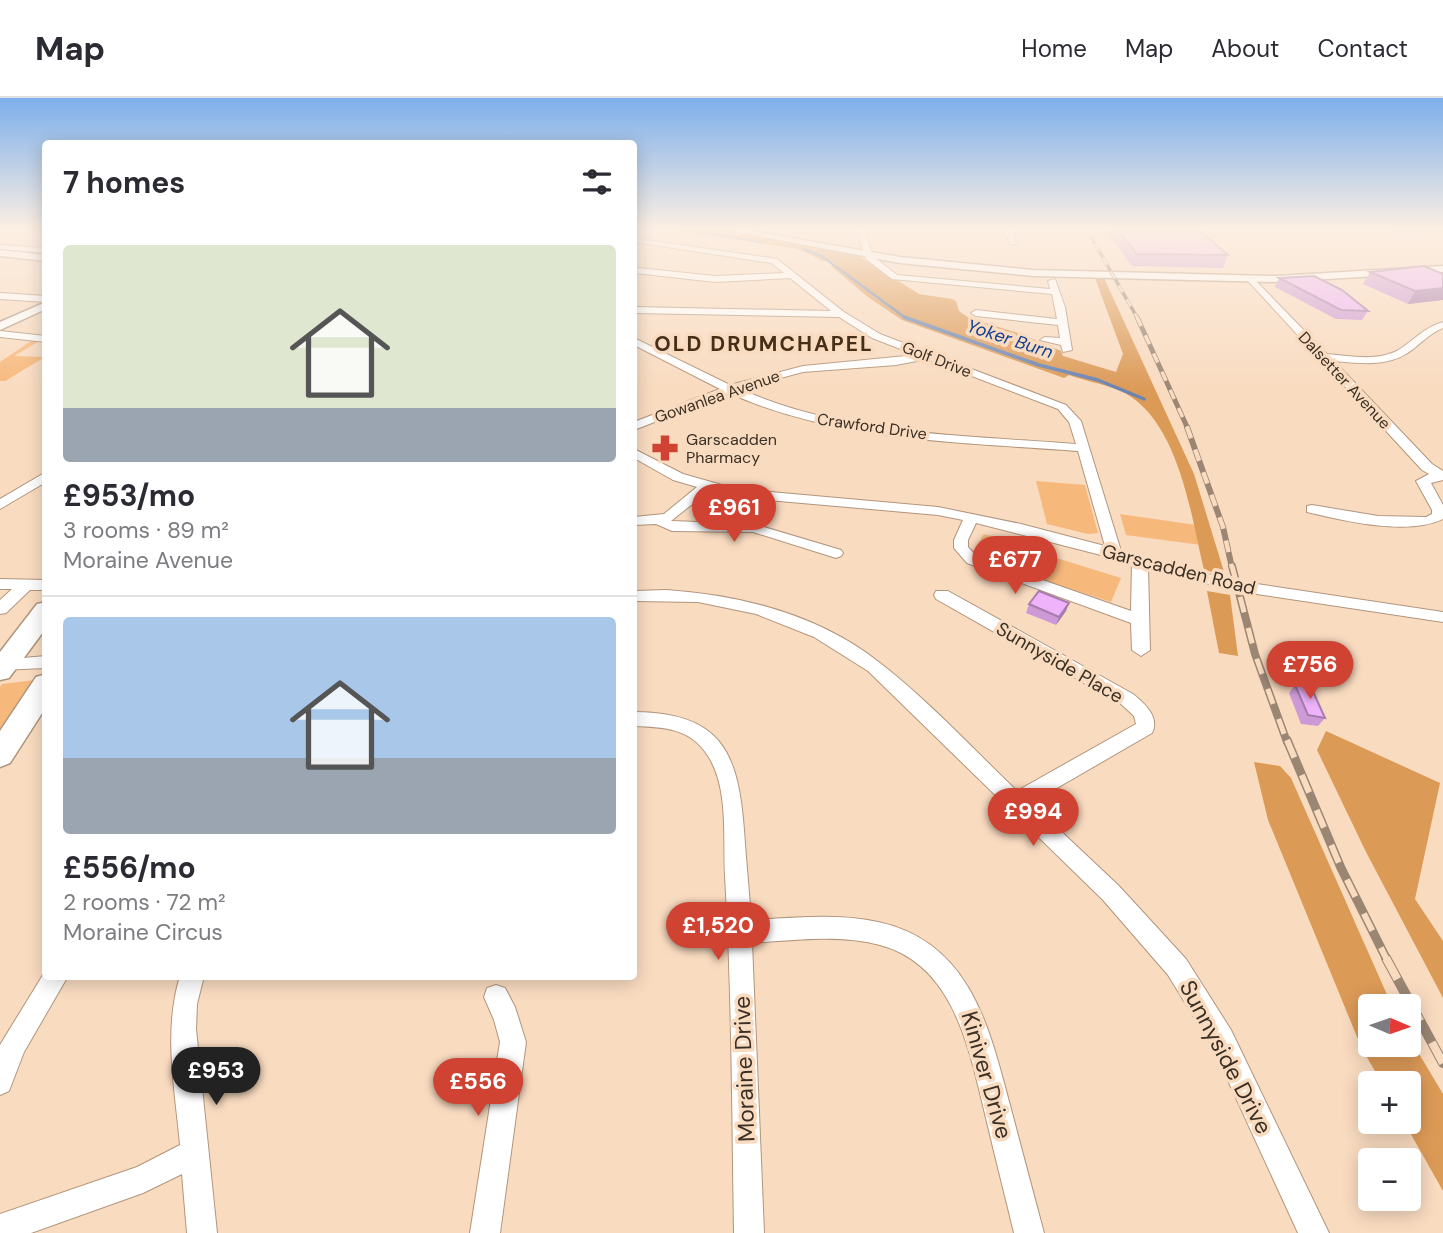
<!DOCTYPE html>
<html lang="en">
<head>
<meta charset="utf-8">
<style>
  body { margin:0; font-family:"DM Sans",sans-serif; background:#f2f2f3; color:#2b2b33; height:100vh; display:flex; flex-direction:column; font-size:26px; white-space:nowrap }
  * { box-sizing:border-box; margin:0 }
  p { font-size:23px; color:#7c7c81 }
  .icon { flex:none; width:38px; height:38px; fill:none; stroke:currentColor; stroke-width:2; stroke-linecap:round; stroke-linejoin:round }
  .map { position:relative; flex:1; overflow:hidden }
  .panel { position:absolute; left:42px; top:42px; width:595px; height:840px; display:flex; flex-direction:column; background:#fff; border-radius:7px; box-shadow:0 4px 18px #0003 }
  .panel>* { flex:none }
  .needle { width:46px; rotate:92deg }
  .buttons { position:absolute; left:1358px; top:896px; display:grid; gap:14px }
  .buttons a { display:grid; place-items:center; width:63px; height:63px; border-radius:7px; background:#fff; box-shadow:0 4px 18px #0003; font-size:35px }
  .price { position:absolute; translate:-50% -60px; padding:0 16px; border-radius:24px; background:#d04332; color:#fff; font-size:23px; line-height:46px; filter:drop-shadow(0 2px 4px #0008) }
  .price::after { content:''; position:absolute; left:50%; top:42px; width:21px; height:16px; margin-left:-10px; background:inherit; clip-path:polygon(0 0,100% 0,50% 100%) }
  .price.on { background:#222; color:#fff }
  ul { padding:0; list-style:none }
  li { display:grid; align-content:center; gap:14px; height:371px; padding:0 21px }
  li+li { border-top:2px solid #e1e1e2 }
  li span { display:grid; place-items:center; height:217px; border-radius:7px; color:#555 }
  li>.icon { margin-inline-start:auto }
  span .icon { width:126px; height:126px; fill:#fffc; stroke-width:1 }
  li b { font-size:30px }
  h2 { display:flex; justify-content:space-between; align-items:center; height:84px; padding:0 21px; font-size:30px }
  header { display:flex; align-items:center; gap:42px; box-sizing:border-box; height:98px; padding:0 35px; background:#fff; border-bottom:2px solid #e1e1e2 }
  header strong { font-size:33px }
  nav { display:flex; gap:38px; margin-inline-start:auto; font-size:24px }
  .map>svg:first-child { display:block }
  .green { fill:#f7b87b }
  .forest { fill:#dc9a57 }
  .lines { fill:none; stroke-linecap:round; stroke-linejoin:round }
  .stream-far1 { stroke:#6a84b3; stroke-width:2.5 }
  .stream { stroke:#6a84b3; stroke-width:3.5 }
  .minor-casing { stroke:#b1957c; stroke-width:2 }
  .tertiary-casing { stroke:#b1957c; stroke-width:3 }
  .primary-casing { stroke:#b1957c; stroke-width:3 }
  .minor { fill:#fff; fill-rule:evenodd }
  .tertiary { fill:#fff; fill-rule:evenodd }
  .primary { fill:#fff; fill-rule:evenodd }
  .rail-far5-casing { stroke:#9a8673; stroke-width:3.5 }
  .rail-far4-casing { stroke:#9a8673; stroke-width:5 }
  .rail-far3-casing { stroke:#9a8673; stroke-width:6 }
  .rail-far2-casing { stroke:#9a8673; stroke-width:8 }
  .rail-far1-casing { stroke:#9a8673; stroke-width:9 }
  .rail-casing { stroke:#9a8673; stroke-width:10 }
  .rail-far5 { stroke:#f9dbc0; stroke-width:2.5; stroke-dasharray:8; stroke-linecap:butt }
  .rail-far4 { stroke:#f9dbc0; stroke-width:3.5; stroke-dasharray:10; stroke-linecap:butt }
  .rail-far3 { stroke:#f9dbc0; stroke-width:4.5; stroke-dasharray:12; stroke-linecap:butt }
  .rail-far2 { stroke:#f9dbc0; stroke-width:5; stroke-dasharray:16; stroke-linecap:butt }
  .rail-far1 { stroke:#f9dbc0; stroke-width:6; stroke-dasharray:19; stroke-linecap:butt }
  .rail { stroke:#f9dbc0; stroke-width:8; stroke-dasharray:24; stroke-linecap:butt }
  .wall { fill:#cd9ad7 }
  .shaded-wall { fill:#a77daf }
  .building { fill:#eeb3fa; stroke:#a77daf; stroke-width:2 }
  .labels { text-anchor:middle; stroke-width:7; stroke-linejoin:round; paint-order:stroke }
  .far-street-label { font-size:16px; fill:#3b3025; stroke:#f9dbc0 }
  .far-poi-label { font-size:16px; fill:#3b3025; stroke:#f9dbc0; text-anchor:start }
  .far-water-label { font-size:18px; font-style:italic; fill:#0f3f92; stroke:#f9dbc0 }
  .street-label { font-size:19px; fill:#3b3025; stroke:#f9dbc0 }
  .far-district-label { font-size:21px; font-weight:bold; letter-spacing:2px; fill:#462f18; stroke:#f9dbc0 }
  .near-street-label { font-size:23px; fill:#3b3025; stroke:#f9dbc0 }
</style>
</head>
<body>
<header>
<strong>Map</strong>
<nav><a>Home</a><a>Map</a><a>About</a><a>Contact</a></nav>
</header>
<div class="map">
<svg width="1443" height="1135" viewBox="0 0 1443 1135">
  <rect width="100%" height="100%" fill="#f9dbc0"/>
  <g class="green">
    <polygon points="31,243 38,244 14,258 45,259 5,283 0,283 0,264"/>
    <polygon points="1036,383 1085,387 1098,435 1088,436 1047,426"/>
    <polygon points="1120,416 1196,427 1201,447 1126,437"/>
    <polygon points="984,436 1048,456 1036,478 971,457"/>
    <polygon points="1053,459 1121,480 1111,504 1041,481"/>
    <polygon points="35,582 0,637 0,589 2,586"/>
  </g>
  <g class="forest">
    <path d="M673,132H722L857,157L919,196L952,201L956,203L959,213L969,220L1021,236L1061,253L1063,258L1116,274L1123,256L1095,180H1104L1194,376L1225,477L1204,472C1191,417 1179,325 1125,295C1107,286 1088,284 1069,277L1064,280L902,222L868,199L831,168L837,167L832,163H823L798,151Z"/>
    <polygon points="1207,493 1230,497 1238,558 1219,555"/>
    <polygon points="1326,633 1440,685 1415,801 1443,843 1443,900 1366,754 1317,652"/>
    <polygon points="1254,664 1280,668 1291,680 1392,908 1370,908 1370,947 1409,947 1409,939 1443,996 1443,1093 1404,1024 1409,1024 1409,985 1382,985 1362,951 1268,722"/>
  </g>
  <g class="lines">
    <g class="stream-far1">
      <polyline points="690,132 761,144"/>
      <polyline points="804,151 823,159 907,221"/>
    </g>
    <polyline class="stream" points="904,219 1039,267 1098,282 1144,301"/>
    <g class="minor-casing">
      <g id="minor">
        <polygon points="856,132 864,132 873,158 897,177 1050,191 1048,183 1055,181 1065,209 1072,252 1063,254 1061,247 1040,242 1045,239 1060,240 1058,227 976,218 971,215 976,212 1057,221 1052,196 892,181 866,161"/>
        <polygon points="1004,132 1012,132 1016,146 1010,146"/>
        <path d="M634,140L777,161L844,214L880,236L1066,307L1081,323L1121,453L1230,482L1443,514V524L1230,492L1148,469L1150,552L1141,558L1132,552L1131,525L967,465L954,450V442L963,422L938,417L735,399L710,392L671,423L754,426L841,452L843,455L841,458L836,460L753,434L672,433L656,426L634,427V419L664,416L697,389L673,382L634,360V351L683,376L736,391L938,409L1021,426L1105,448L1078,353C961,344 838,344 729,295L634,332V324L720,291L634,247V240L730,287L803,268L916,257L872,240L839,219L634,215V209L831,213L790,180L715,184L635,175L638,170L715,178L784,175L771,165L634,144ZM927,261L1058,311L1069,324L1076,346C963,337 845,338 740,291L803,274L896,267ZM976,425L1132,465L1131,513L977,459L968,449V442Z"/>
        <polygon points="0,147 46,150 46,155 0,151"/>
        <path d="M1251,178L1327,256C1351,258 1379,264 1400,251C1415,241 1425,229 1443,224V230C1428,236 1419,248 1406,256C1385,269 1357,265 1334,263L1432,366L1443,373V382L1431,385L1443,407V421C1408,438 1344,423 1307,414V408L1312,407L1378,418L1426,419L1432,416V412L1416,383L1429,376L1422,372L1248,183V179Z"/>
        <polygon points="0,195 46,198 46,204 0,201"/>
        <polygon points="0,233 46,238 46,244 0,239"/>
        <polygon points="46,374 46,384 0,411 0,401"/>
        <polygon points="0,481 46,482 46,492 30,492 6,515 0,516 0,502 12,491 0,491"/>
        <path d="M666,492C741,497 820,517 880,565C929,603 972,650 1017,693L1136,626L1134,618L1121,606L936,501L934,497L936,493H948L1133,596C1145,606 1160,619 1152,635L1031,705L1119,788L1186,861L1231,932L1329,1135H1298L1213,950L1168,877L1103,802L868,573L814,539L756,516L698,504L634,503V493Z"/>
        <polygon points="46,558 46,570 0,572 0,562"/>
        <path d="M634,614C720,615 738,652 744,732C746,762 749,792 751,822C793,820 837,815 878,824C972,844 990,933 1011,1011C1022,1053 1033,1094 1044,1135H1014C1005,1097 995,1059 986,1020C970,956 956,867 880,847C840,836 794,842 752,845L764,1135H734C732,1016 732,897 725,778C723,741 729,690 708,658C691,630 663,629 634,628Z"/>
        <polygon points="46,872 46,878 68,878 24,954 9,993 0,997 0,947"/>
        <path d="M180,878H204L197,906L196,931L217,1135H187L182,1076L143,1095L31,1135H0V1116L137,1069L180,1047C175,991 163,933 180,878Z"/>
        <polygon points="496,887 505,890 515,909 526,944 500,1135 470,1135 500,944 494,922 484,899 487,890"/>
      </g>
    </g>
    <g class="tertiary-casing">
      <g id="tertiary">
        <polygon points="727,132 746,132 900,159 1033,172 1277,178 1443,168 1443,174 1277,184 1033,178 900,165"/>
        <polygon points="0,152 46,157 46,163 0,158"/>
        <polygon points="46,204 46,211 0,232 0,224"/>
      </g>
    </g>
    <g class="primary-casing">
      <g id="primary">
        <polygon points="46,504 46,530 9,580 0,582 0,554 37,506"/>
        <polygon points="46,576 46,609 10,665 0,669 0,633 36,579"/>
      </g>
    </g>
    <use href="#minor" class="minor"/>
    <use href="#tertiary" class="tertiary"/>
    <use href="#primary" class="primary"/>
    <g class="rail-far5-casing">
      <polyline id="rail-far5" points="1087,132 1138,221"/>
    </g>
    <g class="rail-far4-casing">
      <polyline id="rail-far4" points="1137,219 1188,331"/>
    </g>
    <g class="rail-far3-casing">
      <polyline id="rail-far3" points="1187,329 1223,429 1232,470"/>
    </g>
    <g class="rail-far2-casing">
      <polyline id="rail-far2" points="1232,468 1255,556 1287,644"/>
    </g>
    <g class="rail-far1-casing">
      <polyline id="rail-far1" points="1287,642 1341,770 1387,862"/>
    </g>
    <g class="rail-casing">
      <polyline id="rail" points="1386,860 1443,965"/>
    </g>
    <use href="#rail-far5" class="rail-far5"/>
    <use href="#rail-far4" class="rail-far4"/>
    <use href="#rail-far3" class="rail-far3"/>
    <use href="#rail-far2" class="rail-far2"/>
    <use href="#rail-far1" class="rail-far1"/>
    <use href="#rail" class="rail"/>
  </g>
  <g class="wall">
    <polygon points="1105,132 1199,132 1228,157 1223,170 1132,168"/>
    <polygon points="1387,132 1443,132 1443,134 1400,137"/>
    <polygon points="1370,174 1443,190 1443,202 1408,206 1363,186"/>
    <polygon points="1279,180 1368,213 1362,222 1336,221 1275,189"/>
    <polygon points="1069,505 1066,513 1056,527 1026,515 1029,506"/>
    <polygon points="1295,587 1325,620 1318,628 1301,626 1289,595"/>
  </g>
  <g class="shaded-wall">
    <polygon points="1443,190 1443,202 1408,206 1415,193"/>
    <polygon points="1069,505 1066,513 1056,527 1059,519"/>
  </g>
  <g class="building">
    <polygon points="1118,132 1199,132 1228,157 1137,156"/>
    <polygon points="1424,168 1443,176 1443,190 1415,193 1370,174"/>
    <polygon points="1314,178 1342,192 1368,213 1341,212 1279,180"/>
    <polygon points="1039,493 1069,505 1059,519 1029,506"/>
    <polygon points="1295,587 1311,589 1325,620 1308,617"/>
  </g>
  <linearGradient id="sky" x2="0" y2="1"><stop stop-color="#7dafeb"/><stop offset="0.45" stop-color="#fcefe3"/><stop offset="1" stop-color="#fcefe3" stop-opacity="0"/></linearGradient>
  <rect width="1443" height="291" fill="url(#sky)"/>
  <defs>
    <g id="pharmacy-bare" transform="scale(2.1)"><path d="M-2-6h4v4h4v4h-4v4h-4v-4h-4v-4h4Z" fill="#d04332" stroke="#f9dbc0" stroke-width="2.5" paint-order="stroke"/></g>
  </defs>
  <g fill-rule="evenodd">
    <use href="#pharmacy-bare" x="665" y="350"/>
  </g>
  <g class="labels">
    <g class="far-street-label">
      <text transform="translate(937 261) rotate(21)" y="6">Golf Drive</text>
      <text transform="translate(1345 282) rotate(47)" y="6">Dalsetter Avenue</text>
      <text transform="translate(717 298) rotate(-19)" y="6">Gowanlea Avenue</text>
      <text transform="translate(872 328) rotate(8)" y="6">Crawford Drive</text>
    </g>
    <g class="far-poi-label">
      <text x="686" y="347">Garscadden<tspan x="686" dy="18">Pharmacy</tspan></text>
    </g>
    <g class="far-water-label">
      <text transform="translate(1010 241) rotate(18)" y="6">Yoker Burn</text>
    </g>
    <g class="street-label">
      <text transform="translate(1179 471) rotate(14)" y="7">Garscadden Road</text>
      <text transform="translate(1060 564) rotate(30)" y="7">Sunnyside Place</text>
    </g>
    <g class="far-district-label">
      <text x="764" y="253">OLD DRUMCHAPEL</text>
    </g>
    <g class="near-street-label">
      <text transform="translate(1226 959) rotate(62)" y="8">Sunnyside Drive</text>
      <text transform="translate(744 971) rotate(-92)" y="8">Moraine Drive</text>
      <text transform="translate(987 977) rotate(74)" y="8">Kiniver Drive</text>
    </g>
  </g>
</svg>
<div class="buttons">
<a><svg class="needle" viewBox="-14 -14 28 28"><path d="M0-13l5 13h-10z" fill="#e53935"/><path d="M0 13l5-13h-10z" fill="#7c7c81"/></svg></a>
<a>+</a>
<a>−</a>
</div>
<b class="price" style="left:734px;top:446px">£961</b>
<b class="price" style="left:1015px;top:498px">£677</b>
<b class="price" style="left:1310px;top:603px">£756</b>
<b class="price" style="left:1033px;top:750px">£994</b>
<b class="price" style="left:718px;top:864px">£1,520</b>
<b class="price on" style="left:216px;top:1009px">£953</b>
<b class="price" style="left:478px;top:1020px">£556</b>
<section class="panel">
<h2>7 homes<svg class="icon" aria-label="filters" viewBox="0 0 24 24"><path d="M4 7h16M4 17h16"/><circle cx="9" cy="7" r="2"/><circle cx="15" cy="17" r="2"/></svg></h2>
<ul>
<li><span style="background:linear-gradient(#dfe7d0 75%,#9aa5b1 0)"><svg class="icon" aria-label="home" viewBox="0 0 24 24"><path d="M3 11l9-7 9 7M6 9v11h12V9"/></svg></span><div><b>£953/mo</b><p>3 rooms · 89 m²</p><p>Moraine Avenue</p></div></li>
<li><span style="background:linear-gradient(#a9c7e8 65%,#9aa5b1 0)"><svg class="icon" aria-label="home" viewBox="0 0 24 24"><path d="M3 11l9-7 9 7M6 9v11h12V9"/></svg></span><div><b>£556/mo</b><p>2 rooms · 72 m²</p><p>Moraine Circus</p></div></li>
</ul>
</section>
</div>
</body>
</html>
